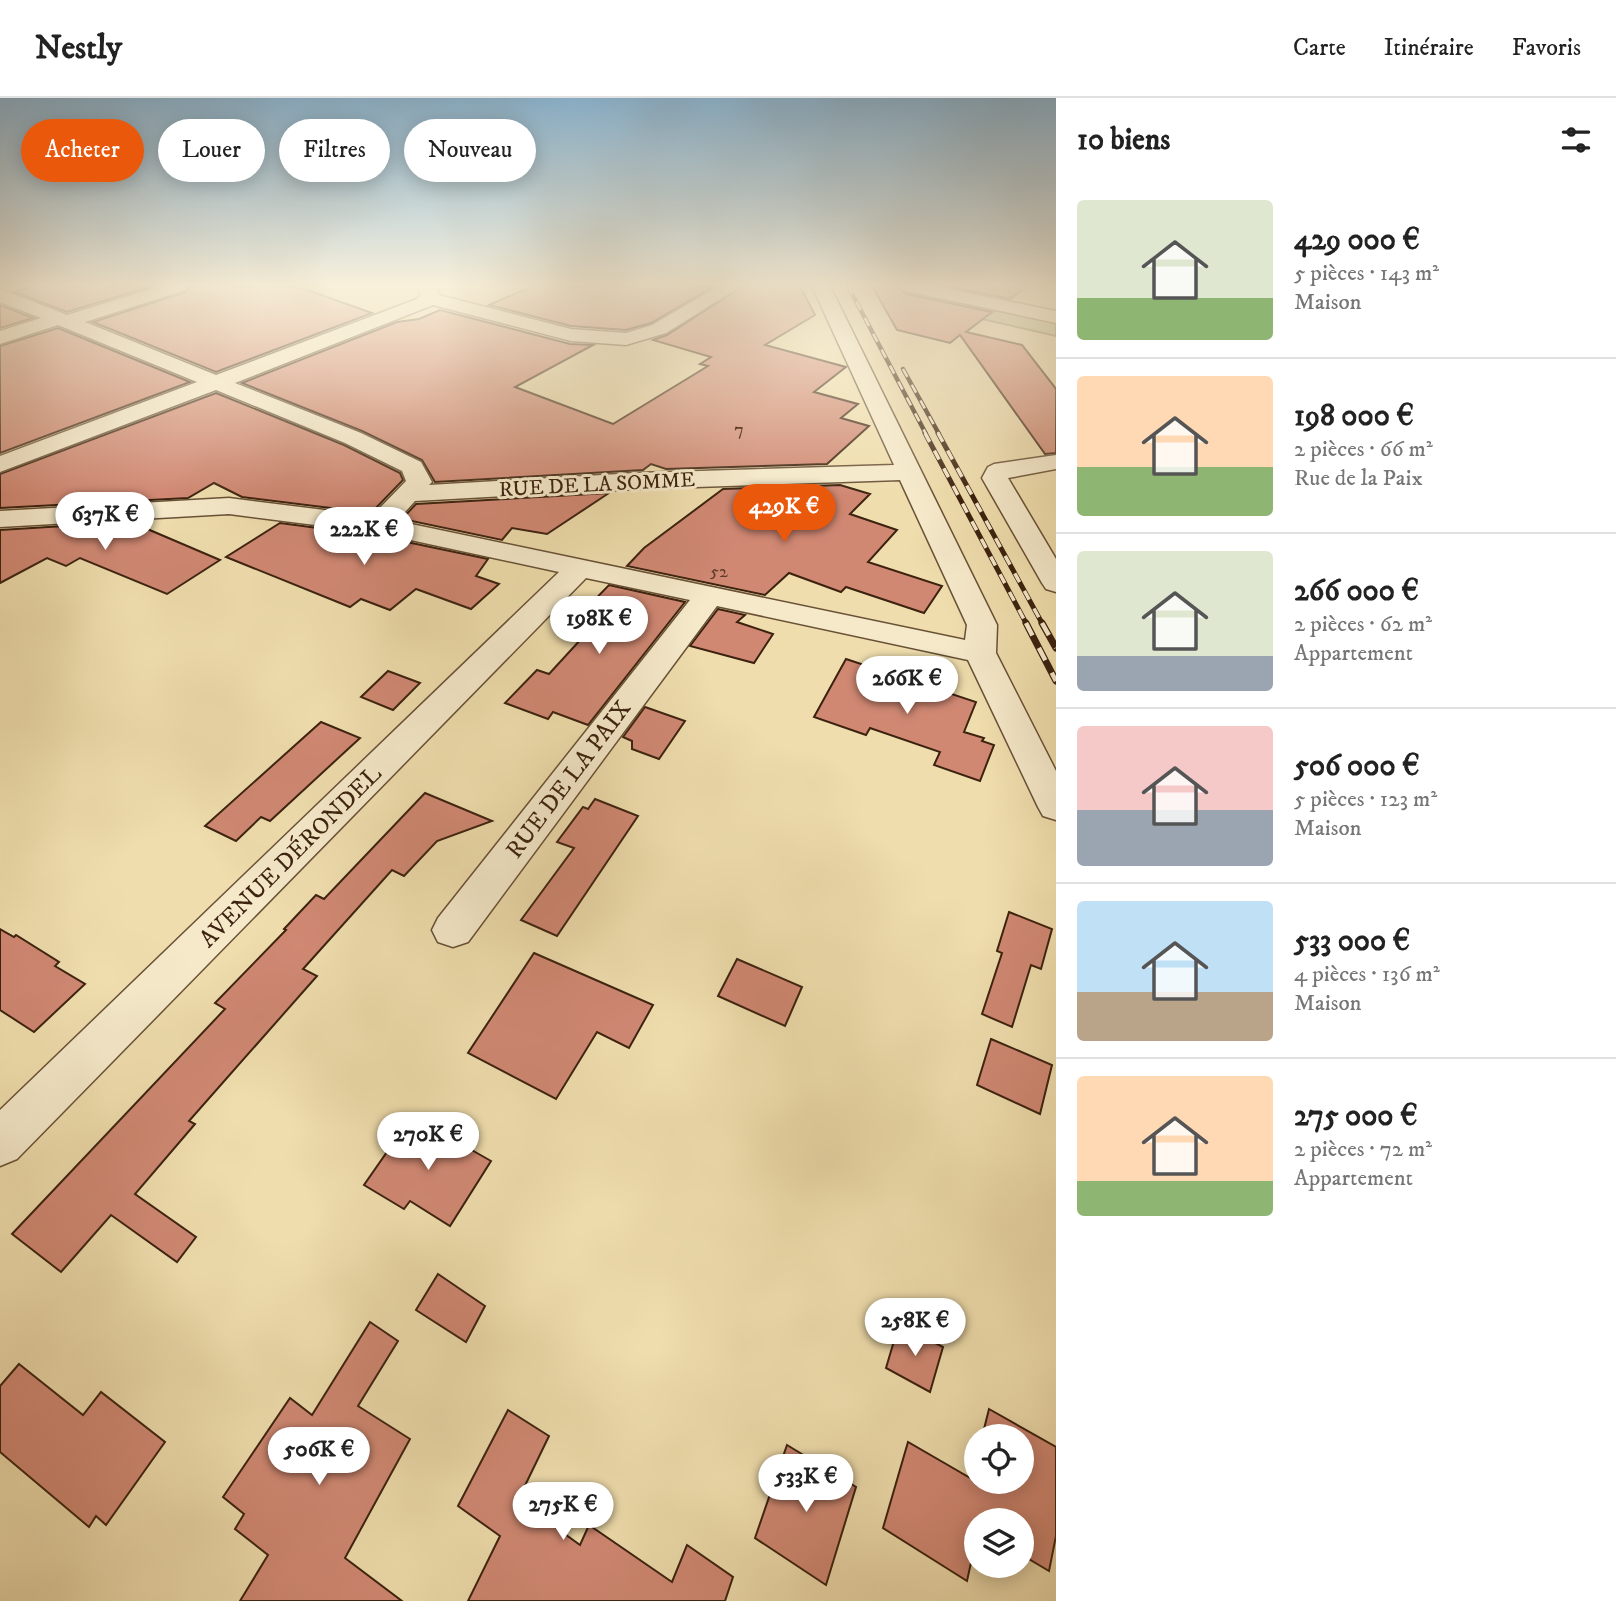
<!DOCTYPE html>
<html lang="fr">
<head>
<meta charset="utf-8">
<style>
  body { margin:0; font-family:"IM FELL DW Pica",serif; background:#f2f2f2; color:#222; height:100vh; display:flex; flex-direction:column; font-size:26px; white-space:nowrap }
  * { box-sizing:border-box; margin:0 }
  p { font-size:23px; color:#767676 }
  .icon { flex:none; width:38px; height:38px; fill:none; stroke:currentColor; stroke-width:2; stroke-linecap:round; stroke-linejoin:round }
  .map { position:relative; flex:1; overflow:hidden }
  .drawer { display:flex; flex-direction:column; background:#fff; width:560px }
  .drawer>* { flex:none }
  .top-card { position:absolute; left:21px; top:21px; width:665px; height:63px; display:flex; gap:14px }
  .controls { position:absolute; left:964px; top:1326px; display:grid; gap:14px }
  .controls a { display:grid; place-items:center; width:70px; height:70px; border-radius:50%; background:#fff; box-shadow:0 4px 18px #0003; font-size:35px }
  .price { position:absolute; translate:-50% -60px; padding:0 16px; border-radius:24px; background:#fff; color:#222; font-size:23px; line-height:46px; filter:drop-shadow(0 2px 4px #0008) }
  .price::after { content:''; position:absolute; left:50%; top:42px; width:21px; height:16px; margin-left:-10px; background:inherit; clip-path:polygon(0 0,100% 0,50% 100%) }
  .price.active { background:#ea580c; color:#fff }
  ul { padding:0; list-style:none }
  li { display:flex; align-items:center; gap:21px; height:175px; padding:0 21px }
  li+li { border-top:2px solid #e0e0e0 }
  li span { display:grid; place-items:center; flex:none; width:196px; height:140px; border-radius:7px; color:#555 }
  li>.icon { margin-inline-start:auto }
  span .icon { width:84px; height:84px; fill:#fffc; stroke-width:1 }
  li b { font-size:30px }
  h2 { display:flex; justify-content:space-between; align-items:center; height:84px; padding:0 21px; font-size:30px }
  .pill { padding:0 24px; border-radius:32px; background:#fff; box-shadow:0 4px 18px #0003; font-size:24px; line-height:63px }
  .pill.active { background:#ea580c; color:#fff }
  header { display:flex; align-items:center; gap:42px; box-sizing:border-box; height:98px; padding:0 35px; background:#fff; border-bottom:2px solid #e0e0e0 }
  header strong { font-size:33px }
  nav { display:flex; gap:38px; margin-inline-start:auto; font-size:24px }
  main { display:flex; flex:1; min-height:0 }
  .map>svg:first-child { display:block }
  .green { fill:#b6c28c; stroke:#79724e; stroke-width:2 }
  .building { fill:#d08873; stroke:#3c220f; stroke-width:2 }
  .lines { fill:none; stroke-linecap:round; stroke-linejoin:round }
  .minor-casing { stroke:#695136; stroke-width:3 }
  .minor { fill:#f5e9ca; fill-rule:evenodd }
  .rail-far2-casing { stroke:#3c220f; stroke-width:4.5 }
  .rail-far1-casing { stroke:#3c220f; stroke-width:5 }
  .rail-casing { stroke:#3c220f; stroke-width:7 }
  .rail-far2 { stroke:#f5e9ca; stroke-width:2.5; stroke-dasharray:9; stroke-linecap:butt }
  .rail-far1 { stroke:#f5e9ca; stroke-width:3.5; stroke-dasharray:10; stroke-linecap:butt }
  .rail { stroke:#f5e9ca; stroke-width:4.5; stroke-dasharray:14; stroke-linecap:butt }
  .labels { text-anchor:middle; stroke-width:6; stroke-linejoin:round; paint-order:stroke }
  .far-number-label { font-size:18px; fill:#613c28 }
  .far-street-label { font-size:21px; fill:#3c220f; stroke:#f5e9ca }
  .street-label { font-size:24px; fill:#3c220f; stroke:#f5e9ca }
</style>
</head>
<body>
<header>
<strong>Nestly</strong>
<nav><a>Carte</a><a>Itinéraire</a><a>Favoris</a></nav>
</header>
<main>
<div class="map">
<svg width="1056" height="1503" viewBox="0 0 1056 1503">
  <rect width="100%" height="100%" fill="#efddad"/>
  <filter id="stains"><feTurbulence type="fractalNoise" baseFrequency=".00286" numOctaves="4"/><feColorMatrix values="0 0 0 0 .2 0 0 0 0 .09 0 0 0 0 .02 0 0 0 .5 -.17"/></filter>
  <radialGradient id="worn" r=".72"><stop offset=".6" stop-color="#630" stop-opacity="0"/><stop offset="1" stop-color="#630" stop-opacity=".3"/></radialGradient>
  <polygon class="green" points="874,188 1056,224 1056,238 878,197"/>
  <g class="building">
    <polygon points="33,188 152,188 67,214 14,194"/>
    <polygon points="191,188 296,188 372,215 216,274 93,224 186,194"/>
    <polygon points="533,188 714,188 651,225 626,232 571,228 489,207"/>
    <polygon points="743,188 800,188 815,217 765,247 846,269 814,294 858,306 841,320 869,328 827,366 666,371 651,366 643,372 435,384 422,362 362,333 242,285 397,224 419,221 440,212 570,246 593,247 515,289 613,326 708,268 700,266 711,259 653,242 667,237"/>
    <polygon points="872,188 896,188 906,196 992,214 966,234 1022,247 1056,291 1056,355 1045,356 960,237 950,245 897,232"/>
    <polygon points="946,188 1028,188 1010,201"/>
    <polygon points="0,207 33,220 0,230"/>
    <polygon points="58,230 190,284 0,355 0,248"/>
    <polygon points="216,295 344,347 400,375 403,382 371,415 242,399 214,385 188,400 0,410 0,376"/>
    <polygon points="840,387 870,396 850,416 897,432 868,464 942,488 924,515 846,489 841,494 789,475 765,497 627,468 644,450 723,391"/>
    <polygon points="609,395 547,436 512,430 502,442 402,421 416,406"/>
    <polygon points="145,423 138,427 220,462 167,496 80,460 66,468 47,460 0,485 0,432"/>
    <polygon points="280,425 378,438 488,461 476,478 499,486 471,511 416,491 390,512 361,501 350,509 226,459"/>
    <polygon points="609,487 685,504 588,627 553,614 548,621 505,605 537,572 549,576 594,527 576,521"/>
    <polygon points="718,511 745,517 737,524 773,536 754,565 690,548"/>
    <polygon points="846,561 976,604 964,634 984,640 982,643 994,647 980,683 934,667 940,654 870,630 866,637 814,619"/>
    <polygon points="388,573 420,585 393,612 361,599"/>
    <polygon points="645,609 685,623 659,661 632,651 632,643 623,639"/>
    <polygon points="321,624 360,640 270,723 261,719 236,743 205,728"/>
    <polygon points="425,695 492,723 437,743 404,778 392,772 303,871 317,878 189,1023 195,1026 135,1096 196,1139 177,1164 111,1117 61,1174 12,1136 225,911 215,905 286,832 284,831 316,797 324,801"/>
    <polygon points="595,701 638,718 557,838 521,822 574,750 557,744 583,709 588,711"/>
    <polygon points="1009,814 1052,831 1041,871 1031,867 1012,929 982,916 1002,855 997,853"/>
    <polygon points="0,831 14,839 16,837 59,864 55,868 85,886 34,934 0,912"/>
    <polygon points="534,855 653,907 629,950 597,934 556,1001 468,955"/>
    <polygon points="737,861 802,889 785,928 718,898"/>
    <polygon points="991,941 1052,967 1040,1016 977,987"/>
    <polygon points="412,1018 491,1063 450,1128 410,1103 404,1111 364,1087"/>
    <polygon points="438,1176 485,1208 466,1244 416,1212"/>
    <polygon points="370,1224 398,1243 358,1308 410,1341 345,1460 402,1503 240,1503 268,1457 235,1431 244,1416 223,1399 290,1300 312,1317"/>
    <polygon points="899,1226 943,1249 930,1294 886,1270"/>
    <polygon points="19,1266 83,1317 101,1294 165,1344 106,1427 96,1418 89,1429 0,1354 0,1288"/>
    <polygon points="989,1311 1056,1349 1056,1438 1049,1473 1022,1457 1022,1423 976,1423 976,1442 967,1483 883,1430 908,1344 972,1381 976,1362 976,1384 1022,1384 1022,1339 982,1339"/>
    <polygon points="508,1312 549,1338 518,1402 580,1447 589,1427 672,1484 687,1447 733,1479 725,1503 468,1503 500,1438 458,1408"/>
    <polygon points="787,1347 856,1389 826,1487 755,1440"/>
  </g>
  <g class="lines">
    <g class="minor-casing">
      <g id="minor">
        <path d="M161,188H188L185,192L85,224L216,277L417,201L420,198L419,188H437L439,197L571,231L626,235L652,227L719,188H741L666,235L626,247L571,243L433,207L235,285L361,335L421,364L432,384L429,387L636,375L894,367L812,188H830L997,527L996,555L1056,673V722L1043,718L1038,709L968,562L717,508L468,844L453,849L438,844L432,832L438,820L690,502L586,480L17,1061L0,1068V1012L559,474L378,435L229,416L0,429V413L229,400L372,418L406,383L402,373L345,345L216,292L0,374V358L197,284L58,227L0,246V233L41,220L0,204V191L67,217ZM900,382L967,527L965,542L397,423L415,403L636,391Z"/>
        <polygon points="898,188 933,188 1056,213 1056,225 907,193"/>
        <polygon points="1056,357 1056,371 1008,380 1056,461 1056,494 1046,491 1042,485 982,380 988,369 994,366"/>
      </g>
    </g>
    <use href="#minor" class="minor"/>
    <g class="rail-far2-casing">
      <g id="rail-far2">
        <polyline points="848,188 926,336"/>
        <polyline points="903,271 939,336"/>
      </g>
    </g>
    <g class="rail-far1-casing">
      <g id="rail-far1">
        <polyline points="925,335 1027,527"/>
        <polyline points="938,335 1043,527"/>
      </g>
    </g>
    <g class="rail-casing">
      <g id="rail">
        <polyline points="1026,525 1056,583"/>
        <polyline points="1042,525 1056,550"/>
      </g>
    </g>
    <use href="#rail-far2" class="rail-far2"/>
    <use href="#rail-far1" class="rail-far1"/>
    <use href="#rail" class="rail"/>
  </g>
  <linearGradient id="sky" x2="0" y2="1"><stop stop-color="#8ab6d4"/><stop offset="0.47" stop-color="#f8f0da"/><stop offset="1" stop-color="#f8f0da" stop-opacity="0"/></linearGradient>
  <rect width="1056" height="398" fill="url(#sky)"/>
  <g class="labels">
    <g class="far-number-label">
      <text x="739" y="337">7</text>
      <text x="719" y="479">52</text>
    </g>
    <g class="far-street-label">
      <text transform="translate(597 386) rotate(-3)" y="7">RUE DE LA SOMME</text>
    </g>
    <g class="street-label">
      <text transform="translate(568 681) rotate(-53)" y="8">RUE DE LA PAIX</text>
      <text transform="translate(290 758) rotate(-45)" y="8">AVENUE DÉRONDEL</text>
    </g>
  </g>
  <rect width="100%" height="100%" filter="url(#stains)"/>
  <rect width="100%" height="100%" fill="url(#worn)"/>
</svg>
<div class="controls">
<a><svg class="icon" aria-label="locate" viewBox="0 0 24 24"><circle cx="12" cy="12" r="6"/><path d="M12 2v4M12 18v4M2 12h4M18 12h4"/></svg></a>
<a><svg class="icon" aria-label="layers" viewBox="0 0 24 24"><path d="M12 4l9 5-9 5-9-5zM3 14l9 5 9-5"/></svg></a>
</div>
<b class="price active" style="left:784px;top:446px">429K €</b>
<b class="price" style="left:105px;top:454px">637K €</b>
<b class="price" style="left:364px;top:469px">222K €</b>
<b class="price" style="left:599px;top:558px">198K €</b>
<b class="price" style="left:907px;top:618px">266K €</b>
<b class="price" style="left:428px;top:1074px">270K €</b>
<b class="price" style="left:915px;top:1260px">258K €</b>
<b class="price" style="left:319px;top:1389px">506K €</b>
<b class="price" style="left:806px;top:1416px">533K €</b>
<b class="price" style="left:563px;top:1444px">275K €</b>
<div class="top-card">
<a class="pill active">Acheter</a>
<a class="pill">Louer</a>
<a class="pill">Filtres</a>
<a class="pill">Nouveau</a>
</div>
</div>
<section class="drawer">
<h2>10 biens<svg class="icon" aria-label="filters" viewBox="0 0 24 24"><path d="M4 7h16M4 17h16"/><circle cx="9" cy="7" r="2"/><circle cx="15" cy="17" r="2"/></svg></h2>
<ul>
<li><span style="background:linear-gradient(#dfe7d0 70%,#8fb573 0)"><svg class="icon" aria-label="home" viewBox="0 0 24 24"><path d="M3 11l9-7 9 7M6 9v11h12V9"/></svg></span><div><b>429 000 €</b><p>5 pièces · 143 m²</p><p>Maison</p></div></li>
<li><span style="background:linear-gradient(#ffd9b3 65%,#8fb573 0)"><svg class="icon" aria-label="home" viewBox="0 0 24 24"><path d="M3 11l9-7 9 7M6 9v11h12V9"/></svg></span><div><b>198 000 €</b><p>2 pièces · 66 m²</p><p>Rue de la Paix</p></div></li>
<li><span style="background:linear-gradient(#dfe7d0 75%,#9aa5b1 0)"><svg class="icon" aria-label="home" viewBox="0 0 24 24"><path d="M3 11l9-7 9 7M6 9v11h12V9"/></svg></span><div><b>266 000 €</b><p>2 pièces · 62 m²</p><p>Appartement</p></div></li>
<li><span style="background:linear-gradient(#f6c9c9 60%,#9aa5b1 0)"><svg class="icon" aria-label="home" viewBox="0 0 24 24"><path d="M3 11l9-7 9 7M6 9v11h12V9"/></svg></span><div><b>506 000 €</b><p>5 pièces · 123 m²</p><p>Maison</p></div></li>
<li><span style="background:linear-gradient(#bfe0f5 65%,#b9a48a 0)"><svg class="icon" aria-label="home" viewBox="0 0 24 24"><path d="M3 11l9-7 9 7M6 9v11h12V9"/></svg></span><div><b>533 000 €</b><p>4 pièces · 136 m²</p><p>Maison</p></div></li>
<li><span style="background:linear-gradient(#ffd9b3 75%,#8fb573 0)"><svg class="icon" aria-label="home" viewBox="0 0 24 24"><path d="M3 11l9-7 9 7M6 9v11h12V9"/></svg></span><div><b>275 000 €</b><p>2 pièces · 72 m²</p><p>Appartement</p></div></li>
</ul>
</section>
</main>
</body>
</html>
